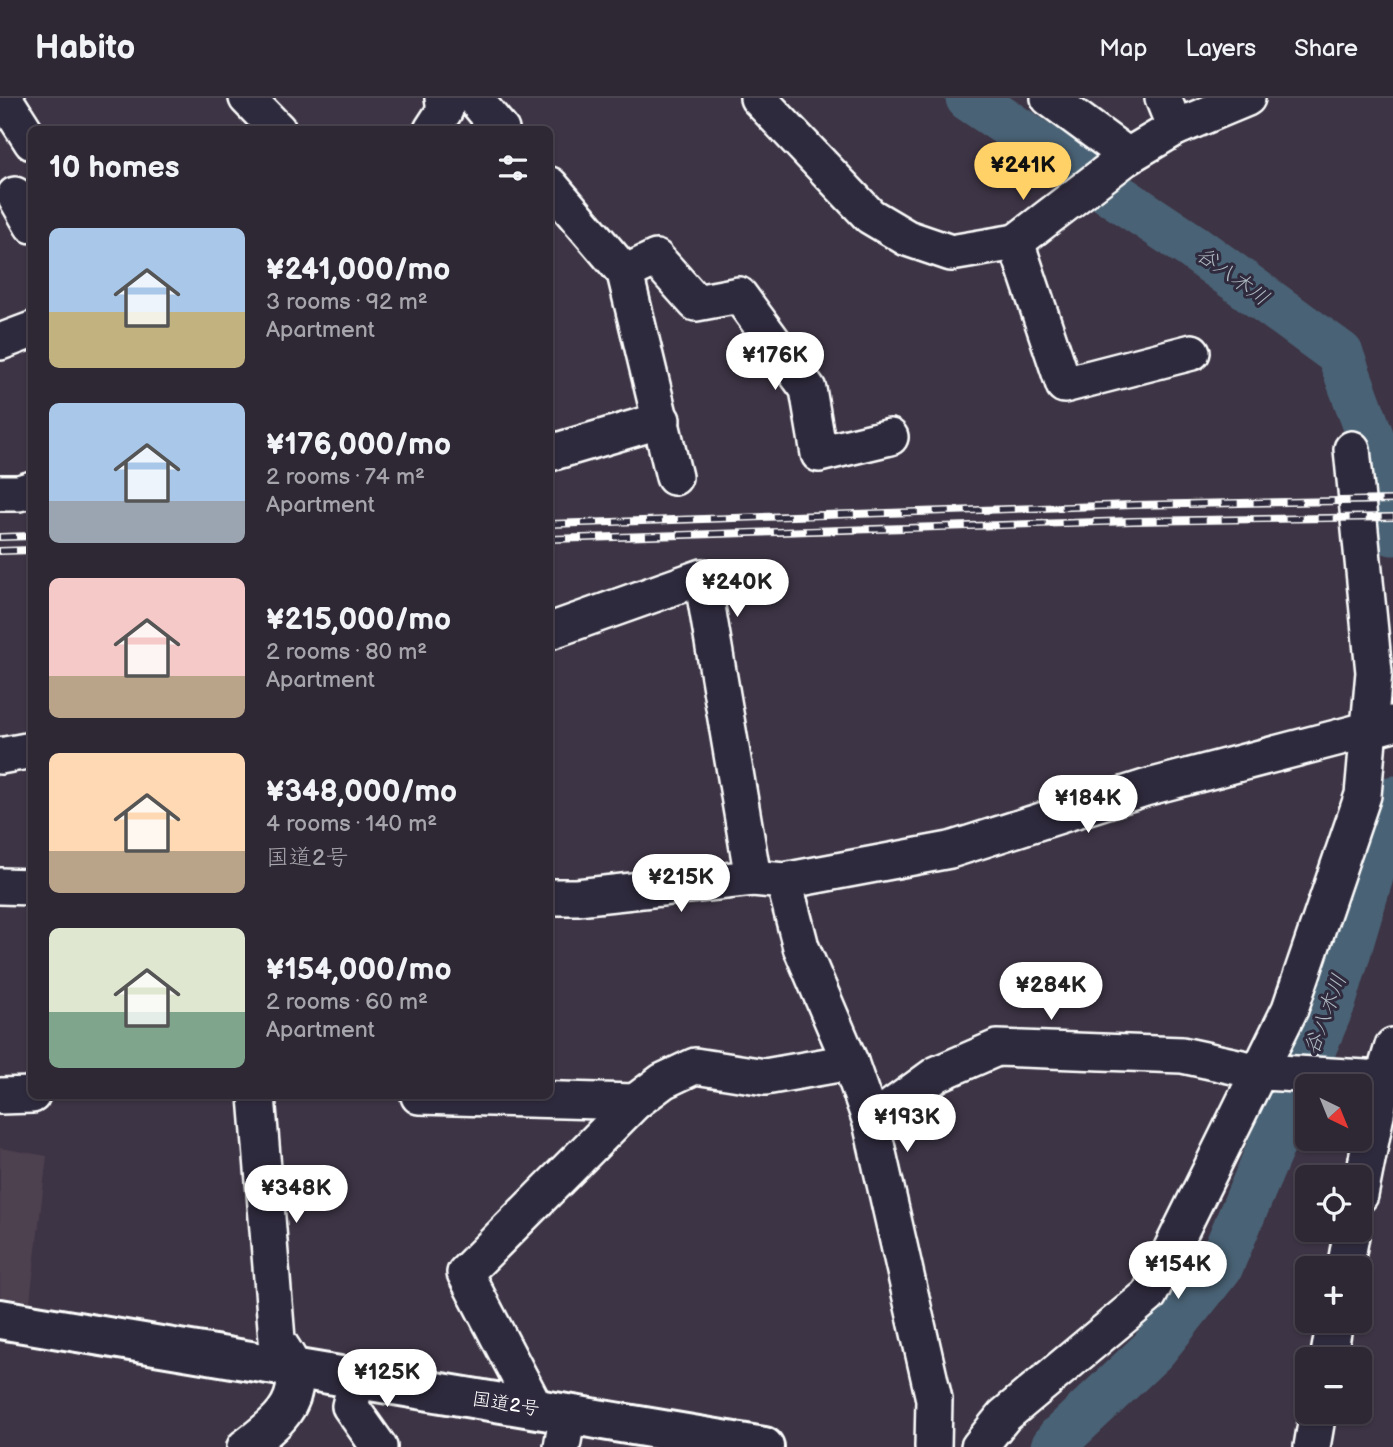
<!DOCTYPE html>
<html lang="en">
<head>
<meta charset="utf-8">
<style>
  body { margin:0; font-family:"Balsamiq Sans","Klee One",sans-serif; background:#362f3c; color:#f1f3f6; height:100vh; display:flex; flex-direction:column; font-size:26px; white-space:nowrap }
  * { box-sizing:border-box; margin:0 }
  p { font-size:23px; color:#a7a5ac }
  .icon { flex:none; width:38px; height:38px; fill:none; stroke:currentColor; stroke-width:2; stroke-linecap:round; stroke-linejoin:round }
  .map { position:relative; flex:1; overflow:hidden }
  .panel { position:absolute; left:28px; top:28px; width:525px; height:973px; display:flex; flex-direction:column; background:#2e2734; border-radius:10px; box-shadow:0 2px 5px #0004,0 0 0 2px #49444f }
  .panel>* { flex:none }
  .needle { width:46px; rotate:137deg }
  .buttons { position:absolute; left:1295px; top:976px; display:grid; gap:14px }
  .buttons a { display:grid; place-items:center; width:77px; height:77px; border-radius:10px; background:#2e2734; box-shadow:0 2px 5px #0004,0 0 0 2px #49444f; font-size:35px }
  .price { position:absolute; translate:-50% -60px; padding:0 16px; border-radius:24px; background:#fff; color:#222; font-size:23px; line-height:46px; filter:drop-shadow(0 2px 4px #0008) }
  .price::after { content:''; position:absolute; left:50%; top:42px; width:21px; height:16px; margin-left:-10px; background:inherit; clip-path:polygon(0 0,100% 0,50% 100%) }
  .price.current { background:#ffd166; color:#111 }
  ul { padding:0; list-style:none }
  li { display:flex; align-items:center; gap:21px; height:175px; padding:0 21px }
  li span { display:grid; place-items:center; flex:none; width:196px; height:140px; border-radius:10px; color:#555 }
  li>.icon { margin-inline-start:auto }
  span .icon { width:84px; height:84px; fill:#fffc; stroke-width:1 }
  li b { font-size:30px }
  h2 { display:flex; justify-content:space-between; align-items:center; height:84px; padding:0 21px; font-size:30px }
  header { display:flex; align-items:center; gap:42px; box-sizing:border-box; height:98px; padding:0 35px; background:#2e2734; border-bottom:2px solid #49444f }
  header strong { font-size:33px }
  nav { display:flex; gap:38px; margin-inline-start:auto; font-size:24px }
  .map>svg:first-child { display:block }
  .built { fill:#4e414f }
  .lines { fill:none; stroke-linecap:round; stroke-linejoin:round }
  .river { stroke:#4a6274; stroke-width:47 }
  .minor-casing { stroke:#fff; stroke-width:40 }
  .highway-casing { stroke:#fff; stroke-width:44 }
  .minor { stroke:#2f2a3d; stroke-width:35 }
  .highway { stroke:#2f2a3d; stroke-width:38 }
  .rail-casing { stroke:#fff; stroke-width:8 }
  .rail { stroke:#2f2a3d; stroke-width:5; stroke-dasharray:16; stroke-linecap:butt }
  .labels { text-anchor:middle; stroke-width:6; stroke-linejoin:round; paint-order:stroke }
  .street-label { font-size:19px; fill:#fff; stroke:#2f2a3d }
  .water-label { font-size:21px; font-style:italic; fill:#aeb8c0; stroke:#2f2a3d }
</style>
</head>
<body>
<header>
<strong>Habito</strong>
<nav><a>Map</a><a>Layers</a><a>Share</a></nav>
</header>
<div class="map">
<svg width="1393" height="1349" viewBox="0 0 1393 1349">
  <rect width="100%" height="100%" fill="#3d3445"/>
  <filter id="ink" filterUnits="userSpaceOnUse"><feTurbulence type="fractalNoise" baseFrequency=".0143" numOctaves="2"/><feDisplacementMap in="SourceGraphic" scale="14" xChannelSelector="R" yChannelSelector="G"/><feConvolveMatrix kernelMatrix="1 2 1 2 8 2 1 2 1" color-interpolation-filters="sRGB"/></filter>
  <g filter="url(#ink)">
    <polygon class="built" points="0,1050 47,1058 30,1203 0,1198"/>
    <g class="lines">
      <g class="river">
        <polyline points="969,0 1193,149 1340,256 1382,370 1393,434"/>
        <polyline points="1054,1349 1060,1340 1153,1252 1220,1168 1333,903 1393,701"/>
      </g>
      <g class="minor-casing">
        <g id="minor">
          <polyline points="4,0 32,44"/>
          <polyline points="247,0 278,32"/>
          <polyline points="474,0 501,32"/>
          <polyline points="758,0 870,118 907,140 951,155 1016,144 1064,287 1192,254"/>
          <polyline points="1049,0 1128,58"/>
          <polyline points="1163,0 1175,30"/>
          <polyline points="432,32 445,12 443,0"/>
          <polyline points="550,87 625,175 674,379"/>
          <polyline points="15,97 32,127"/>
          <polyline points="1016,144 1128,58 1175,30 1247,0"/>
          <polyline points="625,175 656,160 696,205 739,197 808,291 819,356 890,339"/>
          <polyline points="0,244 32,232"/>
          <polyline points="550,355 662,322"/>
          <polyline points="0,395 19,395 32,391"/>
          <polyline points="550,533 702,479 753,780"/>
          <polyline points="0,658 32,652"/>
          <polyline points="784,783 801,849 850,964 871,1024 934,1301 933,1349"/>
          <polyline points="0,788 32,789"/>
          <polyline points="550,799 577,799 753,780 784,783 950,752 1145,690 1390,626"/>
          <polyline points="0,998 32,997"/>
          <polyline points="419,998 635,1004"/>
          <polyline points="871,1024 937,976 997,950 1182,957 1261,974 1383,981 1393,987"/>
          <polyline points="1360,1097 1383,981 1393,948"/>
          <polyline points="1345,1171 1352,1132"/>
          <polyline points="1328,1262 1335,1223"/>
          <polyline points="357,1281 350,1308 379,1349"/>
          <polyline points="535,1309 465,1175 635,1004 663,983 695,968 765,979 850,964"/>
          <path d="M245,1349C270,1330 303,1308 293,1270C290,1260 281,1250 277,1241L257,998"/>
          <polyline points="562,1349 568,1315"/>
          <polyline points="979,1349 1004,1318 1149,1197 1290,911 1363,697 1374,574 1352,351"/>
          <polyline points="1312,1349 1318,1314"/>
        </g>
      </g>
      <g class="highway-casing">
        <polyline id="highway" points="0,1221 764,1349"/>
      </g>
      <use href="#minor" class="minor"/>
      <use href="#highway" class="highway"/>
      <g class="rail-casing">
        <g id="rail">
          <polyline points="550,426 1133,407 1393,402"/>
          <polyline points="0,439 32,438"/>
          <polyline points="550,441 1133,423 1393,419"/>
          <polyline points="0,453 32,452"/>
        </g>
      </g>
      <use href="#rail" class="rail"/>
    </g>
  </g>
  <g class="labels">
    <g class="street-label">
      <text transform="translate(506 1305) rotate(9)" y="7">国道2号</text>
    </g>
    <g class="water-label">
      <text transform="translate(1233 178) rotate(36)" y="7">谷八木川</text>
      <text transform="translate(1325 916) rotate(-69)" y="7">谷八木川</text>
    </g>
  </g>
</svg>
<div class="buttons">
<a><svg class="needle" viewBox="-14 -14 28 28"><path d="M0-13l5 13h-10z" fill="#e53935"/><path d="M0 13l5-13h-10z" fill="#a7a5ac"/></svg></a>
<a><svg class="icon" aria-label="locate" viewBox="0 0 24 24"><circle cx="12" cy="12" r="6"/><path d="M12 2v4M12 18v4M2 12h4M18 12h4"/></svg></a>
<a>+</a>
<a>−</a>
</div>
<b class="price current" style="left:1023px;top:104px">¥241K</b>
<b class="price" style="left:775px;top:294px">¥176K</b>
<b class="price" style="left:737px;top:521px">¥240K</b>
<b class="price" style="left:1088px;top:737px">¥184K</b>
<b class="price" style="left:681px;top:816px">¥215K</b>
<b class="price" style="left:1051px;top:924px">¥284K</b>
<b class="price" style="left:907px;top:1056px">¥193K</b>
<b class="price" style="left:296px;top:1127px">¥348K</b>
<b class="price" style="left:1178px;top:1203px">¥154K</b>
<b class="price" style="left:387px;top:1311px">¥125K</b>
<section class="panel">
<h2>10 homes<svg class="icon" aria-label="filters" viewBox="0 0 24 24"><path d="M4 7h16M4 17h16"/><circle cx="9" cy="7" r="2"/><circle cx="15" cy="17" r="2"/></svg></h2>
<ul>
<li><span style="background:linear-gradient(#a9c7e8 60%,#c2b280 0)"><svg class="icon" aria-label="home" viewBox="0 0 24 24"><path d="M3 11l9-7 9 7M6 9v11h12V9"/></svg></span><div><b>¥241,000/mo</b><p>3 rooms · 92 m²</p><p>Apartment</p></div></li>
<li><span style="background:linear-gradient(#a9c7e8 70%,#9aa5b1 0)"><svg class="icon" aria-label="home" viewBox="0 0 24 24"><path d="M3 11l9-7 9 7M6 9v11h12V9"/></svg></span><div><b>¥176,000/mo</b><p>2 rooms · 74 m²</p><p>Apartment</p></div></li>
<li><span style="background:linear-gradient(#f6c9c9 70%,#b9a48a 0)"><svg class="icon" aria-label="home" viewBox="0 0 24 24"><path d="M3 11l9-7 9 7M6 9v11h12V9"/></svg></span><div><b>¥215,000/mo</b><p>2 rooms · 80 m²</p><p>Apartment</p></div></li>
<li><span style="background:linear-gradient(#ffd9b3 70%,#b9a48a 0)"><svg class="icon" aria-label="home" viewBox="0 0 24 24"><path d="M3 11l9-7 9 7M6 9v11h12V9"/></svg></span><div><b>¥348,000/mo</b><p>4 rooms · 140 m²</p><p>国道2号</p></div></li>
<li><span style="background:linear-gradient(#dfe7d0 60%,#7fa58c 0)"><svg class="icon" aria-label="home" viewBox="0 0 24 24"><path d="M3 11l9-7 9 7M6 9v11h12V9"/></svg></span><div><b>¥154,000/mo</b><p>2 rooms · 60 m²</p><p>Apartment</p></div></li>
</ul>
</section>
</div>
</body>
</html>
